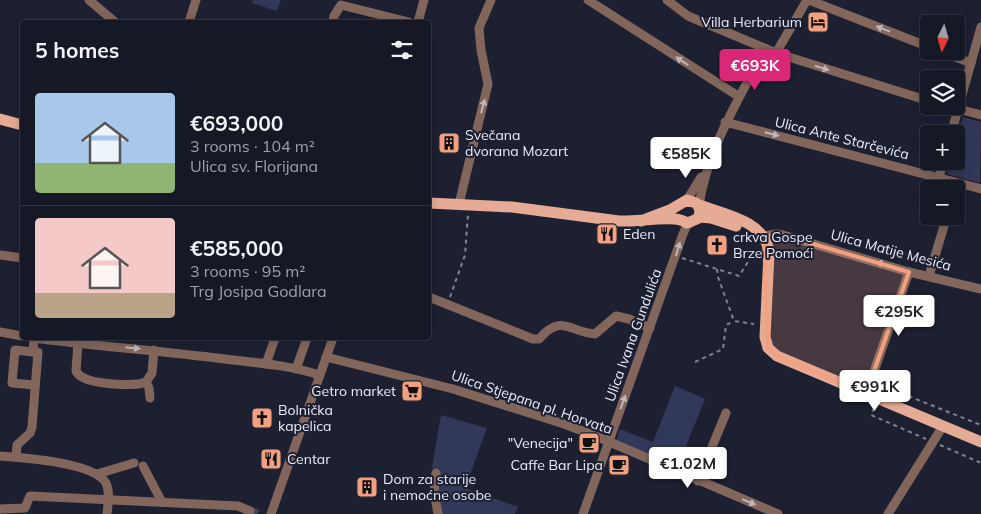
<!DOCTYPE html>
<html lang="en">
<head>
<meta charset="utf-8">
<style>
  body { margin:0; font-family:Mulish,sans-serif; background:#1e212d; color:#f1f3f6; height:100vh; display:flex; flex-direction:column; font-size:19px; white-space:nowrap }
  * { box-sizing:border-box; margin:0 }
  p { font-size:16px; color:#9da0a7 }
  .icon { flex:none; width:28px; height:28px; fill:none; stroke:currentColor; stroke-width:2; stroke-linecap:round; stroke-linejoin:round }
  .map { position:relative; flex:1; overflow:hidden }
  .panel { position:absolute; left:20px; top:20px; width:411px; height:320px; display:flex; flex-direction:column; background:#151825; border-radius:5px; box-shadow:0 2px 12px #0003,0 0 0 1px #343742 }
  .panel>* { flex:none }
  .needle { width:32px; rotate:185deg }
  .tools { position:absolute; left:920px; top:15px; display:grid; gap:10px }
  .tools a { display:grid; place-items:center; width:45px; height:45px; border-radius:5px; background:#151825; box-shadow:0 2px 12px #0003,0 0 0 1px #343742; font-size:25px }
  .price { position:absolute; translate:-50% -42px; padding:0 11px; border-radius:5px; background:#fff; color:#222; font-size:16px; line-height:32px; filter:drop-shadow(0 1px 2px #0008) }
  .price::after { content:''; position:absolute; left:50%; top:30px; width:15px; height:11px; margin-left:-8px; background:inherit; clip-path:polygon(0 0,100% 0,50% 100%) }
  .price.current { background:#db2777; color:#fff }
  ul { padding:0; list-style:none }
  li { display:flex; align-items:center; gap:15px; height:125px; padding:0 15px }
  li+li { border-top:1px solid #343742 }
  li span { display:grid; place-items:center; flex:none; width:140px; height:100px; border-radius:5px; color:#555 }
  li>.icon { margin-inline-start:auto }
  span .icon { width:60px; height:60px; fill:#fffc; stroke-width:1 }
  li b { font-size:21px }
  h2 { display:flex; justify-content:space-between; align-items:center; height:60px; padding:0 15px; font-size:21px }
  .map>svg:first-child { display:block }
  .green { fill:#323859 }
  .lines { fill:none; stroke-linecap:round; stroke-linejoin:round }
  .minor-tunnel { stroke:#3b3f4f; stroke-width:9; stroke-dasharray:9 4.5; stroke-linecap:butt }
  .path { stroke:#808493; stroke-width:2; stroke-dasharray:4 4; stroke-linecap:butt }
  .minor { stroke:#82665b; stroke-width:9 }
  .major { stroke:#e6ab94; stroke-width:11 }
  .oneway { fill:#c0b6ba }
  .marked { fill:#f2a080; fill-opacity:0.2; stroke:#f2a080; stroke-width:4; stroke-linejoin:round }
  .labels { text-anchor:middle; stroke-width:4; stroke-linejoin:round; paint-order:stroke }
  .poi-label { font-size:14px; fill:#e9ecf9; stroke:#1c2031; text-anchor:start }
  .street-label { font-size:14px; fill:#e9ecf9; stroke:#1c2031 }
</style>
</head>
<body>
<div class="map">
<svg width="981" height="514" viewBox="0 0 981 514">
  <rect width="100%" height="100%" fill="#1c2031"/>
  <g class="green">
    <polygon points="253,0 281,0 277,11 252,3"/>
    <polygon points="963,117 981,122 980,183 947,174 950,161 956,161 956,140"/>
    <polygon points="675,386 705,399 677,468 616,441 620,429 653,442"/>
    <polygon points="441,415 487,428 465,488 518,507 515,514 442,514 438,490 440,470 432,468"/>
  </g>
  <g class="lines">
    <polyline class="minor-tunnel" points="250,511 258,514"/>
    <g class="path">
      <polyline points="682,258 739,276 753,254 759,251"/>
      <polyline points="717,269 718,277 734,321 754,324"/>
      <polyline points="450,297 465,255 468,214"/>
      <polyline points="695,362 723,349 726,325 734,321"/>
      <polyline points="881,390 883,386 981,425"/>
      <polyline points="874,408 871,415 926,439"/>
      <polyline points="940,445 981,463"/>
    </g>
    <g class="minor">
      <polyline points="89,0 115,22"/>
      <polyline points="588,0 738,96"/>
      <polyline points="667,0 688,16 776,53 929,101"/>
      <polyline points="809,0 929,47"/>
      <polyline points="189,22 196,0"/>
      <polyline points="333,22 334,16 341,5 409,22"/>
      <polyline points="418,22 424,0"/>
      <polyline points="940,51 971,63"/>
      <polyline points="776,53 807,0"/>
      <polyline points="947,106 981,115"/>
      <polyline points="725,122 981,189"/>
      <polyline points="951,134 981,27"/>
      <polyline points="939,177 944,161"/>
      <polyline points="687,200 701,177"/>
      <polyline points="459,204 488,84 481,50 479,28 491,0"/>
      <path d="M699,205C708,147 739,100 765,48"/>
      <polyline points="764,236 776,234 783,235 909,272 981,289"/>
      <polyline points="0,255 22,258"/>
      <polyline points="929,276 947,216"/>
      <path d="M429,297L533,339H539C562,313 569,332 595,334L616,316L629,319L650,328"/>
      <polyline points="0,332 22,336"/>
      <path d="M33,338C97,346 161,351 225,359C257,363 289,365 319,375"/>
      <path d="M78,342L76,371C77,373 80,376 82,377C93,384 134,387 146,382L152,373L154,350"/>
      <polyline points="33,352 15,350 12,383 35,385"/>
      <polyline points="326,357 453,389 564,424 598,437 778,514"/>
      <polyline points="266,364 275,338"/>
      <polyline points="296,369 307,338"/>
      <polyline points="146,382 149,388 150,398"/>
      <polyline points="866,394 909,272"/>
      <path d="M0,456C23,458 94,462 106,483C110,491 108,505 107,514"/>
      <polyline points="16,457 17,445 30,433 32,427 38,352 33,352 34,338"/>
      <polyline points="143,466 162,502"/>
      <polyline points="436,473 434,492 438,514"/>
      <polyline points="97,474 134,463"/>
      <polyline points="698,481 726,413"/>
      <polyline points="0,509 25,508 30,496 238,506 250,511"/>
      <polyline points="271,514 333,338"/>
      <polyline points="583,514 683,234 687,225 691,223"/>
      <polyline points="888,514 943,426"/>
    </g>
    <g class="major">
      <polyline points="0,119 22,125"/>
      <path d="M429,203L512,207L619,221C635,222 668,216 680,220C682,220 685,222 687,223L697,219C701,214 701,208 696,203L687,200L670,210L641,221"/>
      <path d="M699,205C724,214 766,221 769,253L765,337L768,348L777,356L981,442"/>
      <polyline points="699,217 711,218 736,226"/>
    </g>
  </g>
  <defs><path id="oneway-solid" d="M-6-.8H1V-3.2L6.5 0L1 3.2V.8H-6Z" transform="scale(1.25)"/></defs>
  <g class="oneway">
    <use href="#oneway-solid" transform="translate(883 29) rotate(-159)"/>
    <use href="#oneway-solid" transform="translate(682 61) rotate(-147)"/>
    <use href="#oneway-solid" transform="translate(822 68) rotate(17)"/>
    <use href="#oneway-solid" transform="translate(483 106) rotate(-75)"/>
    <use href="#oneway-solid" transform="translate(772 134) rotate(14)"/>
    <use href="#oneway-solid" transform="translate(678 249) rotate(-73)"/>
    <use href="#oneway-solid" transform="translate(883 264) rotate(-164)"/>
    <use href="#oneway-solid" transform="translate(133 348) rotate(6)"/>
    <use href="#oneway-solid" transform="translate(623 402) rotate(-70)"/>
    <use href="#oneway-solid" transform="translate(749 502) rotate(23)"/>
  </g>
  <path class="marked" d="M783,235L909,272L866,394L777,356L768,348L764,236Z"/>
  <defs>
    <g id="hotel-square" transform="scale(1.125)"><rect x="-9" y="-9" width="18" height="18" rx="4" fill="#f2a080" stroke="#1c2031"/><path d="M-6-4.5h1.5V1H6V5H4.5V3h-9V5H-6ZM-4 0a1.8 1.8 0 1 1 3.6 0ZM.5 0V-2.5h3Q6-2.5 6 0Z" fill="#111"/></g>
    <g id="building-square" transform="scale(1.125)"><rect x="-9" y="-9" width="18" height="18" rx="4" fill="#f2a080" stroke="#1c2031"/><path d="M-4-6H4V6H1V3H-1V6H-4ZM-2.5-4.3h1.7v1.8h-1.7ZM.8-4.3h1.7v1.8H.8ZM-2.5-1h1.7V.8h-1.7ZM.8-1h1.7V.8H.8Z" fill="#111"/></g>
    <g id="restaurant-square" transform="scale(1.125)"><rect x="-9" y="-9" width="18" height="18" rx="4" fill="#f2a080" stroke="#1c2031"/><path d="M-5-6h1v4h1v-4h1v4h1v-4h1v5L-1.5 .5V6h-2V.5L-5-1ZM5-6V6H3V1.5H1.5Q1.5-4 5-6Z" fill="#111"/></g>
    <g id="church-square" transform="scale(1.125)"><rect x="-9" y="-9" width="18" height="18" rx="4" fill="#f2a080" stroke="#1c2031"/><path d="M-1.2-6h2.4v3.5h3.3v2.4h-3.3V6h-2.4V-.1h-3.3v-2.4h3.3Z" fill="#111"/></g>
    <g id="supermarket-square" transform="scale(1.125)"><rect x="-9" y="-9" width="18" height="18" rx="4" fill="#f2a080" stroke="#1c2031"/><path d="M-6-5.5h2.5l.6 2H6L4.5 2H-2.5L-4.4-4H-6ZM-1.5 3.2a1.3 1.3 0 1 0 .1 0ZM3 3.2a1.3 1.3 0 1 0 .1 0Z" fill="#111"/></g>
    <g id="cafe-square" transform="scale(1.125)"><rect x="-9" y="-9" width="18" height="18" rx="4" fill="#f2a080" stroke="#1c2031"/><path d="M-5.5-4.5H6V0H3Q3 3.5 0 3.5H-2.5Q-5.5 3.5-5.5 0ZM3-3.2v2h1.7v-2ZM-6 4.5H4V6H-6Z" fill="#111"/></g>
  </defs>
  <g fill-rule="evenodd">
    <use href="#hotel-square" x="818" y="22"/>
    <use href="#building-square" x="449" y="143"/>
    <use href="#restaurant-square" x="607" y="234"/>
    <use href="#church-square" x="717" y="245"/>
    <use href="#supermarket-square" x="412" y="391"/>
    <use href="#church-square" x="262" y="418"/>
    <use href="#cafe-square" x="589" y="443"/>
    <use href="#restaurant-square" x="271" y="459"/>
    <use href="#cafe-square" x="619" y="465"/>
    <use href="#building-square" x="367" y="487"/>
  </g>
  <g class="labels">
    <g class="poi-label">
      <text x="802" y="27" text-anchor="end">Villa Herbarium</text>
      <text x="465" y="140">Svečana<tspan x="465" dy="16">dvorana Mozart</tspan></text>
      <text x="623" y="239">Eden</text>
      <text x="733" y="242">crkva Gospe<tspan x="733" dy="16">Brze Pomoći</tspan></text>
      <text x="396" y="396" text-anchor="end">Getro market</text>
      <text x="278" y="415">Bolnička<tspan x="278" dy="16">kapelica</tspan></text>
      <text x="573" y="448" text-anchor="end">"Venecija"</text>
      <text x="287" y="464">Centar</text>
      <text x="603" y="470" text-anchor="end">Caffe Bar Lipa</text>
      <text x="383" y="484">Dom za starije<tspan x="383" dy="16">i nemoćne osobe</tspan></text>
    </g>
    <g class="street-label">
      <text transform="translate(842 138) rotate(14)" y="5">Ulica Ante Starčevića</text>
      <text transform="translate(891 250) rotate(15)" y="5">Ulica Matije Mesića</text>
      <text transform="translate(633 335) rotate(-70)" y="5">Ulica Ivana Gundulića</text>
      <text transform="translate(532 402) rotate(19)" y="5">Ulica Stjepana pl. Horvata</text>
    </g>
  </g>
</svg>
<div class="tools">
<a><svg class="needle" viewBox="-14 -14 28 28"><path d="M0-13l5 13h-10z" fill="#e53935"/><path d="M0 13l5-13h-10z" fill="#9da0a7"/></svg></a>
<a><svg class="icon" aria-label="layers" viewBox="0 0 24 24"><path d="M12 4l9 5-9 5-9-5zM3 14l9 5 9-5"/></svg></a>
<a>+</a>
<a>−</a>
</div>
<b class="price current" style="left:755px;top:91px">€693K</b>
<b class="price" style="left:686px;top:179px">€585K</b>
<b class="price" style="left:899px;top:337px">€295K</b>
<b class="price" style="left:875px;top:412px">€991K</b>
<b class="price" style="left:688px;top:489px">€1.02M</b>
<section class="panel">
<h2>5 homes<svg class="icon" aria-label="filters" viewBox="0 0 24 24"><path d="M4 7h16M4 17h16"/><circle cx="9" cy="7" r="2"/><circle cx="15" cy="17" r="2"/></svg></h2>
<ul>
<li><span style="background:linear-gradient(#a9c7e8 70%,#8fb573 0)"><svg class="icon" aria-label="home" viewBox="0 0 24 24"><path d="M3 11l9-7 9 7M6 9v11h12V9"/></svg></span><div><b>€693,000</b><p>3 rooms · 104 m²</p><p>Ulica sv. Florijana</p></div></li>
<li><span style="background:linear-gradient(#f6c9c9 75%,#b9a48a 0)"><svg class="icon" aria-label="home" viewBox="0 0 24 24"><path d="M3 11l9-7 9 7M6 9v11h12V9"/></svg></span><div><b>€585,000</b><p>3 rooms · 95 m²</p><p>Trg Josipa Godlara</p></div></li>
</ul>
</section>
</div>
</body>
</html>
